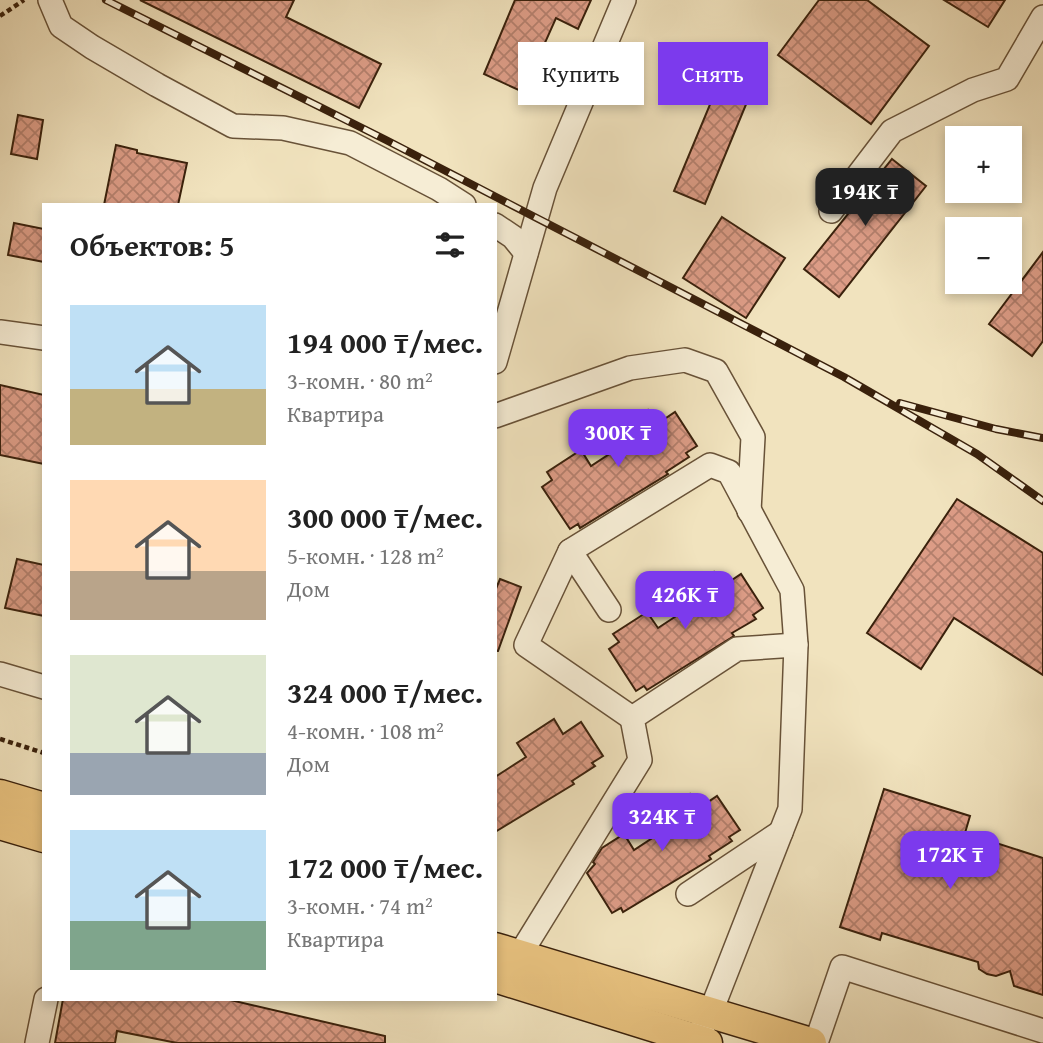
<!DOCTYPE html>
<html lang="ru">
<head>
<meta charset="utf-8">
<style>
  body { margin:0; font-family:"Gentium Book Plus",serif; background:#f6f6f6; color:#222; height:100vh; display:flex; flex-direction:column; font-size:26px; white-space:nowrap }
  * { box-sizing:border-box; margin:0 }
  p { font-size:23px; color:#767676 }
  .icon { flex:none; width:38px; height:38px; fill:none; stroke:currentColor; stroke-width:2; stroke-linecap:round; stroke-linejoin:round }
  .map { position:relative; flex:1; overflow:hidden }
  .drawer { position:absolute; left:42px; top:203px; width:455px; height:798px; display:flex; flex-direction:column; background:#fff; border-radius:0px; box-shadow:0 4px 10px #0003 }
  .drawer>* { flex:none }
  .guide { position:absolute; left:518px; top:42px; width:420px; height:63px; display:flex; gap:14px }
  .buttons { position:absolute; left:945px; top:126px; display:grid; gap:14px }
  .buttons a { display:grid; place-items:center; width:77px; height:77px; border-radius:0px; background:#fff; box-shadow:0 4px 10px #0003; font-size:35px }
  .price { position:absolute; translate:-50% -60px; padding:0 16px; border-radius:14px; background:#7c3aed; color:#fff; font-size:23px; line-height:46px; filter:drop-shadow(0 2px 4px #0008) }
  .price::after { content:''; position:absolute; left:50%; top:42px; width:21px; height:16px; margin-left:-10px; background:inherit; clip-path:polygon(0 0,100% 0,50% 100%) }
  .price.on { background:#222; color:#fff }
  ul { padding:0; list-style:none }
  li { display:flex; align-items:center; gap:21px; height:175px; padding:0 28px }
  li span { display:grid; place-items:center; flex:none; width:196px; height:140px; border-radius:0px; color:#555 }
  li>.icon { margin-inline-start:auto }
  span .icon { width:84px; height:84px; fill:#fffc; stroke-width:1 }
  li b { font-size:30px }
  h2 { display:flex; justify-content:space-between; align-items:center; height:84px; padding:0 28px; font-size:30px }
  .tag { padding:0 24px; border-radius:0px; background:#fff; box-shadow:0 4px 10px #0003; font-size:24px; line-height:63px }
  .tag.on { background:#7c3aed; color:#fff }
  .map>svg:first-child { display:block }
  .building { fill:url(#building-cross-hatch); stroke:#3a210c; stroke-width:2 }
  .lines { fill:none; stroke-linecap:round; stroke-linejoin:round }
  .minor-casing { stroke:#685238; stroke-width:26 }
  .major-casing { stroke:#3a210c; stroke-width:33 }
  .path { stroke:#3a210c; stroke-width:4.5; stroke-dasharray:5 3.5; stroke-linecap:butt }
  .minor { stroke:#f6edd5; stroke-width:23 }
  .major { stroke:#e8c27f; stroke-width:30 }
  .rail-casing { stroke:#3a210c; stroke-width:8 }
  .rail { stroke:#f6edd5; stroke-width:5; stroke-dasharray:16; stroke-linecap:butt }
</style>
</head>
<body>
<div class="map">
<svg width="1043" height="1043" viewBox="0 0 1043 1043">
  <defs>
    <pattern id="building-cross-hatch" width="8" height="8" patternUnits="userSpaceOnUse" patternTransform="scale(1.75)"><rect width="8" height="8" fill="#dc9c86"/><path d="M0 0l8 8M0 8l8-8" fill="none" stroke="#b37f6c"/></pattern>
  </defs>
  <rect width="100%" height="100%" fill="#f1e3be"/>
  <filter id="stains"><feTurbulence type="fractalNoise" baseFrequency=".00286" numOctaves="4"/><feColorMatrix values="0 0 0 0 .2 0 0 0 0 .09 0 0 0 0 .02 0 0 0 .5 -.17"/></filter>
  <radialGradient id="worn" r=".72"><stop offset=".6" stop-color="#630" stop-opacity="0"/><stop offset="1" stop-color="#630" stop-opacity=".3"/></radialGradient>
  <g class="building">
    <polygon points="140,0 294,0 286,17 381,64 359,108"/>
    <polygon points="515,0 591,0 578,29 556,18 523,92 484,74"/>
    <polygon points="819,0 867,0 929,46 871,124 778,55"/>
    <polygon points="944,0 1005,0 988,27"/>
    <polygon points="716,90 747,102 705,204 674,191"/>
    <polygon points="18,115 43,120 37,159 11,154"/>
    <polygon points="116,145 137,150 137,153 187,163 178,205 104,205"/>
    <polygon points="892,159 926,186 839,297 804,269"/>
    <polygon points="722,217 785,258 746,318 683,278"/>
    <polygon points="14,223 44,229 44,262 8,255"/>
    <polygon points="1043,252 1043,341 1032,356 989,324"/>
    <polygon points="0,385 44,395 44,464 0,455"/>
    <polygon points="648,410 657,424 675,412 697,446 686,453 689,457 666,472 668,474 580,528 578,524 570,529 542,487 552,480 547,472 581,450 591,466 620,447 611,434"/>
    <polygon points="957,499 1043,553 1043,675 954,618 921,669 867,633"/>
    <polygon points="17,559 44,565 44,616 5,608"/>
    <polygon points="714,572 723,586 741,574 763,608 753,615 756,619 732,633 734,636 647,690 644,686 636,691 609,649 619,642 613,634 647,612 658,628 687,609 678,595"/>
    <polygon points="500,579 521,587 498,651 495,651 495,591"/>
    <polygon points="554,719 563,734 581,722 603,756 592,763 595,766 572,781 574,784 495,832 495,777 526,757 517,743"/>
    <polygon points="884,789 970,816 965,833 1043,858 1043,995 1014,986 1010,971 996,976 987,974 979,969 978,962 882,933 880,940 840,927"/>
    <polygon points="690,794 699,808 717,796 740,830 729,837 732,841 709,856 711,859 623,912 621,908 612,913 587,873 595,864 593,862 602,848 624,834 634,850 663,831 654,818"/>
    <polygon points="63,999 226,999 385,1036 385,1043 177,1043 117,1031 115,1043 55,1043"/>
  </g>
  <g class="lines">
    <g class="minor-casing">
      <g id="minor">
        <polyline points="50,0 61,26 92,47 157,85 233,126 283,128 350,143 439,189 464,205"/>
        <polyline points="831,211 892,131 973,90 1007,79 1043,17"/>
        <polyline points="495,225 513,237 526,253"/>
        <polyline points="0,332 44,338"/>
        <polyline points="495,362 545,188 624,0"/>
        <polyline points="495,416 630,368 685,360 716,371 753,437 749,511"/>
        <polyline points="570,551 609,610"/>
        <polyline points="0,674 44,687"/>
        <polyline points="632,718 526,645 570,551 710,465 729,472 792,590 796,645 790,809 715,1001 702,1028"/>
        <polyline points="688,894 781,832"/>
        <polyline points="519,956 640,760 632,718 737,649 796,645"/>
        <polyline points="37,1043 46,999"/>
        <polyline points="816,1043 842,967 1043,1031"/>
      </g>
    </g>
    <g class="major-casing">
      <g id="major">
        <polyline points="0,795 44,808"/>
        <polyline points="0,824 44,837"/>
        <polyline points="495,948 811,1043"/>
        <polyline points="495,977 707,1043"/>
      </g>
    </g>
    <g class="path">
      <polyline points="0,16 24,0"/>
      <polyline points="0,739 44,753"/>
    </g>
    <use href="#minor" class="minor"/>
    <use href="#major" class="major"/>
    <g class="rail-casing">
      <g id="rail">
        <polyline points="106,0 386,140 844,377 977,454 1043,501"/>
        <polyline points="900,403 996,429 1043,438"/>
      </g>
    </g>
    <use href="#rail" class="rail"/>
  </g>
  <rect width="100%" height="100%" filter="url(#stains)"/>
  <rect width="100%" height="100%" fill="url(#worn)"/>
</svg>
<div class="buttons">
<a>+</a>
<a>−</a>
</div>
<b class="price on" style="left:865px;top:228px">194K ₸</b>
<b class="price" style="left:618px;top:469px">300K ₸</b>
<b class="price" style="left:685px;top:631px">426K ₸</b>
<b class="price" style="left:662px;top:853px">324K ₸</b>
<b class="price" style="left:950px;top:891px">172K ₸</b>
<div class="guide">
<a class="tag">Купить</a>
<a class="tag on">Снять</a>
</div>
<section class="drawer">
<h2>Объектов: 5<svg class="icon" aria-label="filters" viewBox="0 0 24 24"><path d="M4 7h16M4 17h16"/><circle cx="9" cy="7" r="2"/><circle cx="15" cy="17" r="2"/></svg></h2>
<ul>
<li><span style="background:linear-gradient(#bfe0f5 60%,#c2b280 0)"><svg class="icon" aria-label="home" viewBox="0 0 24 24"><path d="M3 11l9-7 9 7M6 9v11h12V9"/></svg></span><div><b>194 000 ₸/мес.</b><p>3-комн. · 80 m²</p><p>Квартира</p></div></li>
<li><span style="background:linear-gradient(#ffd9b3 65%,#b9a48a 0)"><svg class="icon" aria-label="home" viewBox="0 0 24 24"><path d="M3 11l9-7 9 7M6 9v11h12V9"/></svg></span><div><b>300 000 ₸/мес.</b><p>5-комн. · 128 m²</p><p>Дом</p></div></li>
<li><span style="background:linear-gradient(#dfe7d0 70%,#9aa5b1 0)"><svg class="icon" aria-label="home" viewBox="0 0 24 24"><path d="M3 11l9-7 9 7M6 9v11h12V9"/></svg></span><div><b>324 000 ₸/мес.</b><p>4-комн. · 108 m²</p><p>Дом</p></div></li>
<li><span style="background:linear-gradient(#bfe0f5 65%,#7fa58c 0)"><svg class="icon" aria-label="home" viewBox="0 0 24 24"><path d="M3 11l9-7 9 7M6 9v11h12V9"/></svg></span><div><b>172 000 ₸/мес.</b><p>3-комн. · 74 m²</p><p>Квартира</p></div></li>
</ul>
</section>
</div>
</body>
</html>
